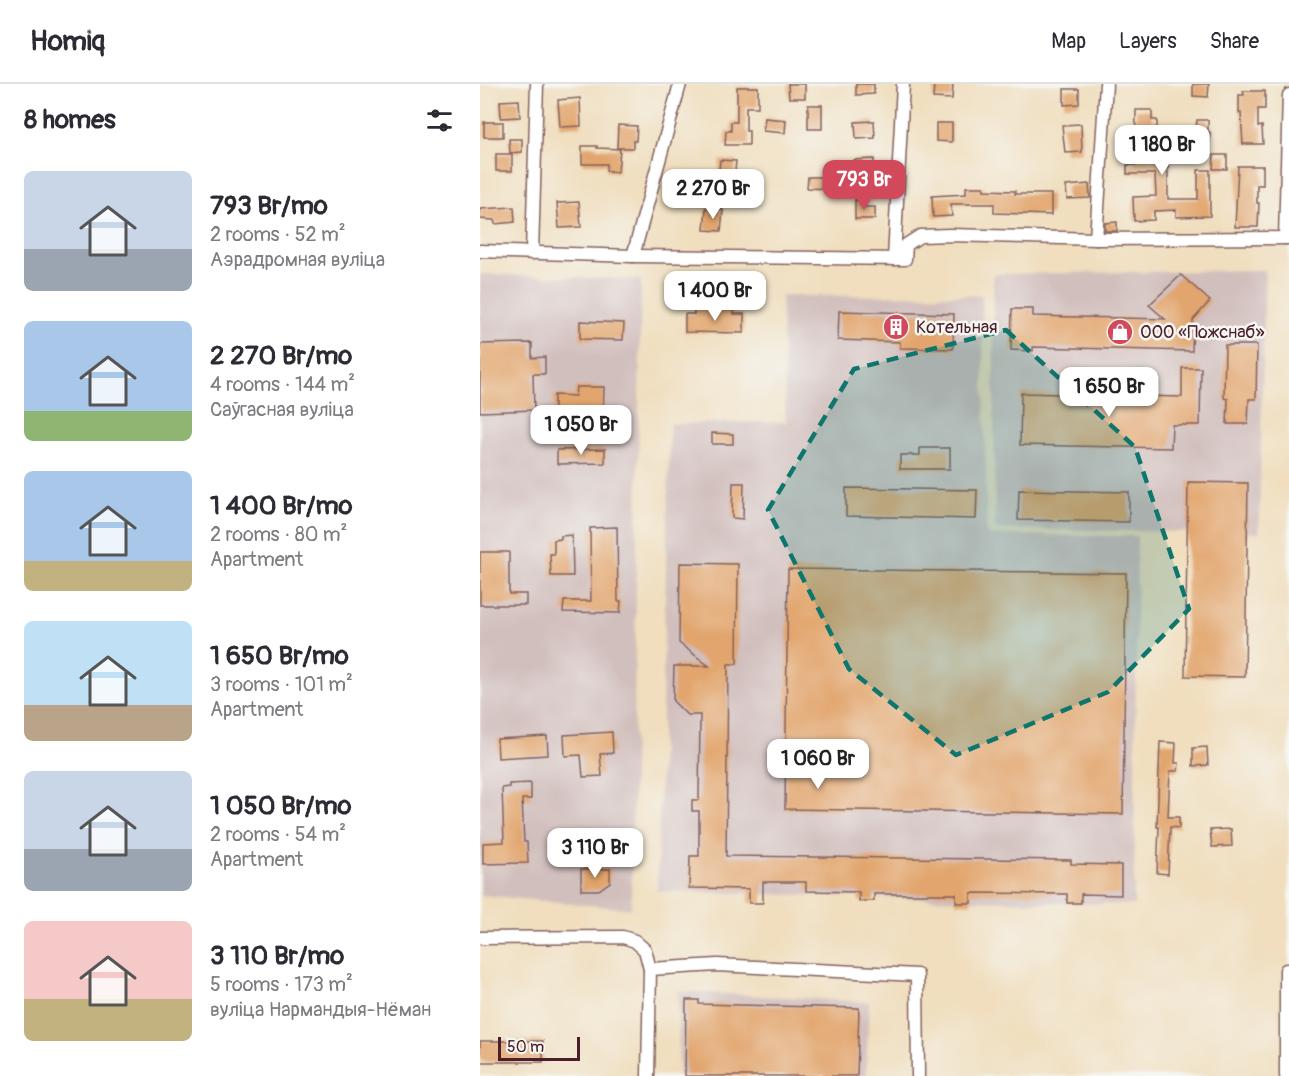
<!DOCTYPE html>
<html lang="en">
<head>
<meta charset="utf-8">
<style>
  body { margin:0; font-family:Pangolin,sans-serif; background:#f7f7f7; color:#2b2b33; height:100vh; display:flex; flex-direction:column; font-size:22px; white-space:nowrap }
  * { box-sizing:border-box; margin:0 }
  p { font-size:20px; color:#7c7c81 }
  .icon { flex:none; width:33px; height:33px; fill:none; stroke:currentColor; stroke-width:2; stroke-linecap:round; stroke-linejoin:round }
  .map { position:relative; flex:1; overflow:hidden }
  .side { display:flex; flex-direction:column; background:#fff; width:480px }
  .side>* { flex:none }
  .scale { position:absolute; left:18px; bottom:15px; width:82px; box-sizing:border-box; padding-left:6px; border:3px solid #4a1f2b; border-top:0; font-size:16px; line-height:21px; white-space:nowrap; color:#4a1f2b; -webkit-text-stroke:4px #f6f6f2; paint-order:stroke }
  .price { position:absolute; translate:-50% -51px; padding:0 14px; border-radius:12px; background:#fff; color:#222; font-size:20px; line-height:39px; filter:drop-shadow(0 2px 3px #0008) }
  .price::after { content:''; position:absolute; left:50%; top:36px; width:18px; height:14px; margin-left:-9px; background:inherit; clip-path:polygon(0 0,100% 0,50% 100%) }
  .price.on { background:#d1495b; color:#fff }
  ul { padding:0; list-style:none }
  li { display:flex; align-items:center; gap:18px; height:150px; padding:0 24px }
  li span { display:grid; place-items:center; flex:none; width:168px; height:120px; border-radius:9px; color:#555 }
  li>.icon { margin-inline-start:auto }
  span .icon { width:72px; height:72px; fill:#fffc; stroke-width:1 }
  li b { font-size:26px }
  h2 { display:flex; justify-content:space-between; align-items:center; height:72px; padding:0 24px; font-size:26px }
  header { display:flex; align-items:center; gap:36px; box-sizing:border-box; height:84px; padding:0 30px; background:#fff; border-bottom:2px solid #e1e1e2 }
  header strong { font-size:28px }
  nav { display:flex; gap:33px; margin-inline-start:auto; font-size:21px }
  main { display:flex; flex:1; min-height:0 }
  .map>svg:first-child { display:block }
  .industrial { fill:#d1bfbd }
  .building { fill:#e2a56d }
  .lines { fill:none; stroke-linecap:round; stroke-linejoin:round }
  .street-casing { stroke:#84625e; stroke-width:15 }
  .street { stroke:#fff; stroke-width:12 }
  .marked { fill:#0f766e; fill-opacity:0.2; stroke:#0f766e; stroke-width:4.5; stroke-dasharray:12 8; stroke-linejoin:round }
  .labels { text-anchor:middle; stroke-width:5; stroke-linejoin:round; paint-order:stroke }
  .poi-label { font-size:18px; fill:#4a1f2b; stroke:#f6f6f2; text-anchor:start }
</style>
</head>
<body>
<header>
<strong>Homiq</strong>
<nav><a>Map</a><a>Layers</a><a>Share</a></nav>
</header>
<main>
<section class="side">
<h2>8 homes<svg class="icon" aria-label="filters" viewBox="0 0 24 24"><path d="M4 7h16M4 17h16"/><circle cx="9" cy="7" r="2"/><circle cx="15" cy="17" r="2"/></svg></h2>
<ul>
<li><span style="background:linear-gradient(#c9d6e8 65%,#9aa5b1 0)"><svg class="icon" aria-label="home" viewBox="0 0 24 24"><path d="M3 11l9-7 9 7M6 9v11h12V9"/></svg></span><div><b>793 Br/mo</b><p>2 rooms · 52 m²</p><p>Аэрадромная вуліца</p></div></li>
<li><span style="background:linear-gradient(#a9c7e8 75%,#8fb573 0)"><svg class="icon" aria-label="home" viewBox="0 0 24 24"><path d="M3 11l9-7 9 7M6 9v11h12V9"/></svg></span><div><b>2 270 Br/mo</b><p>4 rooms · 144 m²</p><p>Саўгасная вуліца</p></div></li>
<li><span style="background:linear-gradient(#a9c7e8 75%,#c2b280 0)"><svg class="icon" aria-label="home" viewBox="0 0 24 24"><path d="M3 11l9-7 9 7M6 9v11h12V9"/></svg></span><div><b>1 400 Br/mo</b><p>2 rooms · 80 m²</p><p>Apartment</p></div></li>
<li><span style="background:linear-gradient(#bfe0f5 70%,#b9a48a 0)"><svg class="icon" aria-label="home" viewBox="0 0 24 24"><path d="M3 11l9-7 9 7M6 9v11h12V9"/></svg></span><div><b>1 650 Br/mo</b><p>3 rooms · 101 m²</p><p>Apartment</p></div></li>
<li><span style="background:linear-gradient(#c9d6e8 65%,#9aa5b1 0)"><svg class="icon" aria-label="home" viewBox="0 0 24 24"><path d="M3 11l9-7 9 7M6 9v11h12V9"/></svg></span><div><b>1 050 Br/mo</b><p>2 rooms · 54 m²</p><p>Apartment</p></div></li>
<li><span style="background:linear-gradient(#f6c9c9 65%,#c2b280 0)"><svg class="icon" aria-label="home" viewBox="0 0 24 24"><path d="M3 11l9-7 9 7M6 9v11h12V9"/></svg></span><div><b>3 110 Br/mo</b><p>5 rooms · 173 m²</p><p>вуліца Нармандыя-Нёман</p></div></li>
</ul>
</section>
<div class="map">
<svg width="809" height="992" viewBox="0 0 809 992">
  <rect width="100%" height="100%" fill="#f6f6f2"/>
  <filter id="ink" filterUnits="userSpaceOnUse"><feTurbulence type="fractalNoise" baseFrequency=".0167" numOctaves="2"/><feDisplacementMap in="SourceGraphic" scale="12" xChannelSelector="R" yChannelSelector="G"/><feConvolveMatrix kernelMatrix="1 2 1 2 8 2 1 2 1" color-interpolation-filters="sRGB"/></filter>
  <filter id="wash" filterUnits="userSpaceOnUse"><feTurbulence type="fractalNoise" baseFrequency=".008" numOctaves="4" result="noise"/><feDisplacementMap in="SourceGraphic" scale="24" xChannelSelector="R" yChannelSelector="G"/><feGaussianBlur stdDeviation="1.35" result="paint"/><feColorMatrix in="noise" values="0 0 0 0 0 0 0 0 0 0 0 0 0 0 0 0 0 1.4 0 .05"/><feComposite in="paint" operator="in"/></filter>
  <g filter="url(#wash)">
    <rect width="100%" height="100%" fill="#f0debe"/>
    <g class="industrial">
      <polygon points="785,186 779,449 515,445 513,190"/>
      <polygon points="0,190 161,196 151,825 0,811"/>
      <polygon points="502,211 507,451 657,452 654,821 177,807 190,340 306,338 301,212"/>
      <polygon points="198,907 389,918 386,992 199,992"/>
    </g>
    <g id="blocks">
      <g class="building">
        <polygon points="308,0 325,0 325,14 309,14"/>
        <polygon points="376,0 394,0 394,10 376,11"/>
        <polygon points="457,0 473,0 472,15 453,14 454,1 457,1"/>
        <polygon points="713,0 729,0 728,13 713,12"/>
        <polygon points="257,3 278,3 278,23 266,23 266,47 269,47 269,61 245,61 246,47 251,47 251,38 257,38"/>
        <polygon points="584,5 599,5 599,20 584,21"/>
        <polygon points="763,7 785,7 785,25 778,25 778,43 782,42 783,60 763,60 761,29 759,29 759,11 764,11"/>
        <polygon points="100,14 101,42 80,43 78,16"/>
        <polygon points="39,16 40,33 21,34 20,17"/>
        <rect x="328" y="21" width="14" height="24"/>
        <polygon points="656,26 672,26 672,36 677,36 677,54 681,54 680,80 688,79 688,115 718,115 718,86 730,86 730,132 696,133 696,126 674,127 674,136 654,137 653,113 676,112 675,90 647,90 647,81 655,81"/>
        <polygon points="285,34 306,36 305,49 283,47"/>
        <polygon points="717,36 728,36 728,48 730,48 730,58 704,57 694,59 694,47 716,46"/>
        <polygon points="394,37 395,54 376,55 375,38"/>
        <rect x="4" y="38" width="19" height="15"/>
        <polygon points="456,39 472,39 472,58 456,57"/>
        <polygon points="601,40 602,68 585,69 582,41"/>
        <polygon points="138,41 157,42 156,57 153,57 153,64 137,64"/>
        <polygon points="29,55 42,55 42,68 30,69"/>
        <polygon points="102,62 117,62 117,64 140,65 138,88 126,87 127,80 102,80"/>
        <rect x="16" y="70" width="16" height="17"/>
        <polygon points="734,71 747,71 747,85 733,85"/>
        <polygon points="394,75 394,93 378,94 377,89 373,89 373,76"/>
        <polygon points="240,76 256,77 254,97 238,96"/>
        <polygon points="758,82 783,82 783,101 777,101 777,119 779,119 778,143 755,143"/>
        <polygon points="328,93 350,93 350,105 327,104"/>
        <polygon points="609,100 610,114 587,115 586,102"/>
        <polygon points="486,103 504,103 504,106 535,107 535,110 571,110 571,131 514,129 514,120 471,120 472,132 453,133 452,112 486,110"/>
        <polygon points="375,116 384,116 384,123 395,123 395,135 375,135"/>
        <polygon points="99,118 101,143 79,144 77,119"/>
        <polygon points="34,123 35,138 15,140 14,136 0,135 0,125"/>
        <polygon points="226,124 243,126 241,147 224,146"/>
        <polygon points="637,138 637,147 625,147 625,139"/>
        <polygon points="701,191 730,217 713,236 712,267 553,263 553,267 531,266 532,225 553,225 553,232 685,235 669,221"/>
        <polygon points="214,225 254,226 254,230 264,230 264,249 205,248 205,230 214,230"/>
        <polygon points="359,227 474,230 473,265 420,264 420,258 358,256"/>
        <polygon points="100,237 144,239 143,256 100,255"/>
        <polygon points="52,259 52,274 65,273 65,290 53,290 54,326 0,328 0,260"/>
        <polygon points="745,261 777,261 776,315 769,315 768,340 747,340 748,315 744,314"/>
        <polygon points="702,284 721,284 720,341 692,341 691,364 540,361 541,309 702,313"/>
        <polygon points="96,303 124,303 123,328 74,327 74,311 95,312"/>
        <polygon points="232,349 253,350 253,360 232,360"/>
        <polygon points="440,364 470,364 470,385 420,385 420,371 440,371"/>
        <polygon points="125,365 125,379 77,380 77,366"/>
        <polygon points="708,398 768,399 765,593 705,592"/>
        <polygon points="253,399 264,399 263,435 252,434"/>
        <polygon points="366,404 497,406 496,435 366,432"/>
        <polygon points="539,406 649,408 649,438 538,436"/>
        <polygon points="137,443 138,517 141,517 140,529 83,528 84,517 111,517 110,444"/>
        <polygon points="92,451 93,492 71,492 70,470 74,470 74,456 81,455 81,452"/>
        <polygon points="0,468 29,468 29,510 46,510 46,521 0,521"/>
        <polygon points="200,479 258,480 257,580 248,580 246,772 591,776 591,780 641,781 641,811 601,810 601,819 587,819 587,810 491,809 491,819 476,819 476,810 394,810 394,817 379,817 379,808 326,807 326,798 283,798 283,819 269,819 269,805 209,804 210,772 219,772 219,727 212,727 212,716 219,716 220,631 207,631 193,617 194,582 229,582 199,559"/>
        <polygon points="308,485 646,489 643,730 305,725"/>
        <polygon points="132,648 133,669 120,670 122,692 103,693 101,671 85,672 84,651"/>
        <polygon points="67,652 68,671 18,674 17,655"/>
        <polygon points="680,658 696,659 695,679 699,679 698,687 690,687 688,733 699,733 699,744 690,743 688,790 677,789 679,743 677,743"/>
        <polygon points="727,663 728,681 713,682 713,664"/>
        <polygon points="51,699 51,715 42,715 44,758 47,758 48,779 3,780 3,759 24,758 22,704 29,703 29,700"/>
        <polygon points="751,745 752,762 732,763 730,746"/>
        <polygon points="101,785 130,785 130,798 119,806 101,806"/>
        <polygon points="206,916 219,916 219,920 379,924 377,992 205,992"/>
        <rect x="0" y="957" width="63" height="21"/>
      </g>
    </g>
  </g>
  <g filter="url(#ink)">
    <use href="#blocks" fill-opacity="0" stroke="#84625e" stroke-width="1.5"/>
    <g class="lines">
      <g class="street-casing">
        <g id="street">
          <polyline points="805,154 809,11"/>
          <polyline points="616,155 626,0"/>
          <polyline points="0,167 153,172 425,175 426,161 440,152 470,151 616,155 809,154"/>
          <polyline points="52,169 57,0"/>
          <polyline points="153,172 200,0"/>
          <polyline points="414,175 423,0"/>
          <polyline points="0,854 143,853 155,857 165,866 170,885 168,992"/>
          <polyline points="170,885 237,881 437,891 438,992"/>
          <polyline points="806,992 806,886 809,886"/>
        </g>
      </g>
      <use href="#street" class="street"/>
    </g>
  </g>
  <path class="marked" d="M526,246L655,363L709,525L628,608L476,671L369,585L288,426L374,285Z"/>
  <defs>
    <g id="building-disc" transform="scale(1.35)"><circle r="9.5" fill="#d1495b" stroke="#f6f6f2"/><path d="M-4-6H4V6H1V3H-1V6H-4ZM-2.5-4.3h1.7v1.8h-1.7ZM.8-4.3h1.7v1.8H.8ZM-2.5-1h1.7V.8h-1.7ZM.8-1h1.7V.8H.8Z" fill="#fff"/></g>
    <g id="shop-disc" transform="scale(1.35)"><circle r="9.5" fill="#d1495b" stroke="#f6f6f2"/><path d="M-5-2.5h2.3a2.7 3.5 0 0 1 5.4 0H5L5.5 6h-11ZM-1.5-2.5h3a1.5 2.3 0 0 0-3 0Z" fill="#fff"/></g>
  </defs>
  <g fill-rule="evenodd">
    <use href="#building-disc" x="416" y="243"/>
    <use href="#shop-disc" x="640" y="248"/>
  </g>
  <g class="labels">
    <g class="poi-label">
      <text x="436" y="249">Котельная</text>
      <text x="660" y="254">ООО «Пожснаб»</text>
    </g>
  </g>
</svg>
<div class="scale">50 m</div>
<b class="price" style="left:682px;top:92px">1 180 Br</b>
<b class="price on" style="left:384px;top:127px">793 Br</b>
<b class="price" style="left:233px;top:136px">2 270 Br</b>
<b class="price" style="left:235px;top:238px">1 400 Br</b>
<b class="price" style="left:629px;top:334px">1 650 Br</b>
<b class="price" style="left:101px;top:372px">1 050 Br</b>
<b class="price" style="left:338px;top:706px">1 060 Br</b>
<b class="price" style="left:115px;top:795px">3 110 Br</b>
</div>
</main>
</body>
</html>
